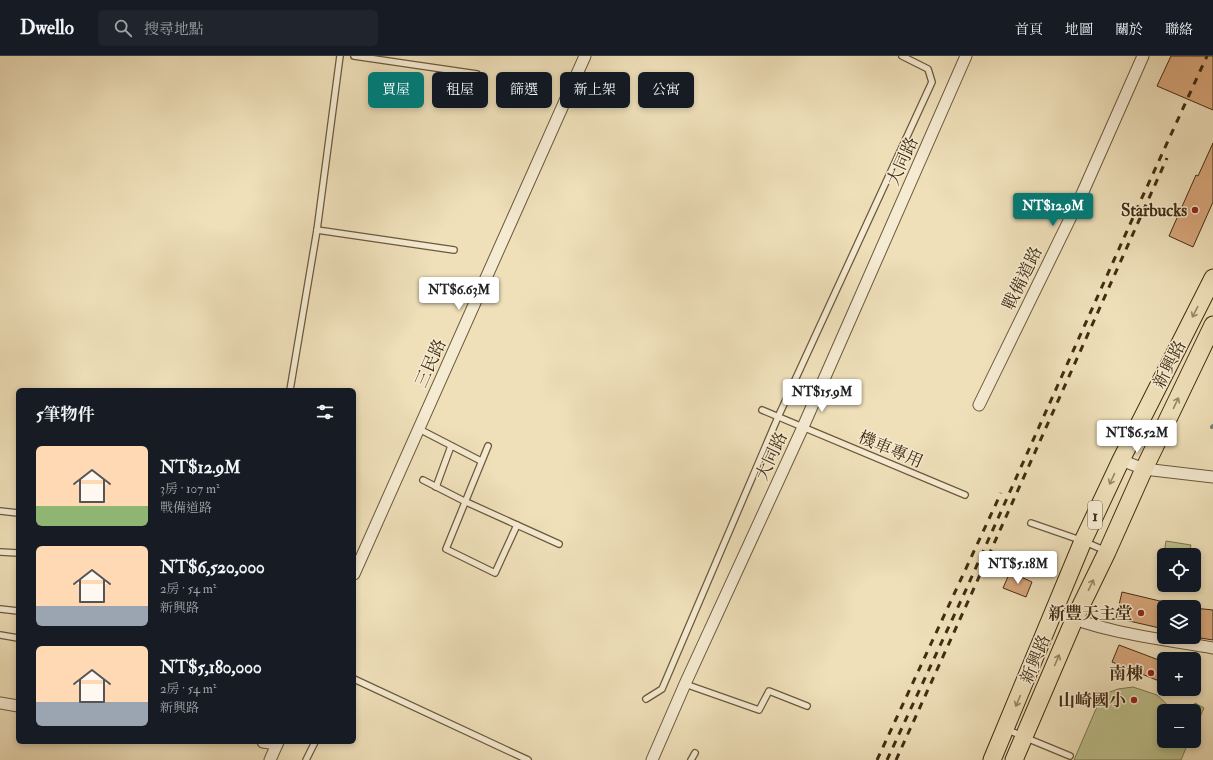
<!DOCTYPE html>
<html lang="zh-TW">
<head>
<meta charset="utf-8">
<style>
  body { margin:0; font-family:"IM FELL Double Pica","Noto Serif TC",serif; background:#20242c; color:#f1f3f6; height:100vh; display:flex; flex-direction:column; font-size:15px; white-space:nowrap }
  * { box-sizing:border-box; margin:0 }
  p { font-size:13px; color:#9ea1a6 }
  .icon { flex:none; width:22px; height:22px; fill:none; stroke:currentColor; stroke-width:2; stroke-linecap:round; stroke-linejoin:round }
  .map { position:relative; flex:1; overflow:hidden }
  .drawer { position:absolute; left:16px; top:332px; width:340px; height:356px; display:flex; flex-direction:column; background:#171b24; border-radius:6px; box-shadow:0 2px 6px #0003 }
  .drawer>* { flex:none }
  .banner { position:absolute; left:368px; top:16px; width:380px; height:36px; display:flex; gap:8px }
  .controls { position:absolute; left:1157px; top:492px; display:grid; gap:8px }
  .controls a { display:grid; place-items:center; width:44px; height:44px; border-radius:6px; background:#171b24; box-shadow:0 2px 6px #0003; font-size:20px }
  .price { position:absolute; translate:-50% -34px; padding:0 9px; border-radius:4px; background:#fff; color:#222; font-size:13px; line-height:26px; filter:drop-shadow(0 1px 2px #0008) }
  .price::after { content:''; position:absolute; left:50%; top:24px; width:12px; height:9px; margin-left:-6px; background:inherit; clip-path:polygon(0 0,100% 0,50% 100%) }
  .price.on { background:#0f766e; color:#fff }
  ul { padding:0; list-style:none }
  li { display:flex; align-items:center; gap:12px; height:100px; padding:0 20px }
  li span { display:grid; place-items:center; flex:none; width:112px; height:80px; border-radius:6px; color:#555 }
  li>.icon { margin-inline-start:auto }
  span .icon { width:48px; height:48px; fill:#fffc; stroke-width:1 }
  li b { font-size:17px }
  h2 { display:flex; justify-content:space-between; align-items:center; height:48px; padding:0 20px; font-size:17px }
  .tag { padding:0 14px; border-radius:6px; background:#171b24; box-shadow:0 2px 6px #0003; font-size:14px; line-height:36px }
  .tag.on { background:#0f766e; color:#fff }
  header { display:flex; align-items:center; gap:24px; box-sizing:border-box; height:56px; padding:0 20px; background:#171b24; border-bottom:1px solid #363941 }
  header strong { font-size:19px }
  nav { display:flex; gap:22px; margin-inline-start:auto; font-size:14px }
  .search { width:280px; height:36px; background:#20242c; display:flex; align-items:center; gap:10px; box-sizing:border-box; padding:0 14px; border-radius:6px; color:#9ea1a6; font-size:15px }
  .map>svg:first-child { display:block }
  .green { fill:#bcc18d; stroke:#7e764f }
  .lines { fill:none; stroke-linecap:round; stroke-linejoin:round }
  .stream { stroke:#768372; stroke-width:4 }
  .building { fill:#d8a67b; stroke:#412c11 }
  .service-casing { stroke:#6c593b; stroke-width:8 }
  .minor-casing { stroke:#6c593b; stroke-width:13 }
  .primary-casing { stroke:#412c11; stroke-width:19 }
  .service { stroke:#f5ebd2; stroke-width:5.5 }
  .minor { stroke:#f5ebd2; stroke-width:11 }
  .primary { stroke:#efe0ba; stroke-width:17 }
  .rail { stroke:#412c11; stroke-width:3; stroke-dasharray:7 7; stroke-linecap:butt }
  .oneway { stroke:#988666 }
  .poi-dot { fill:#8f2418; stroke:#f5ebd2; stroke-width:1.5 }
  .labels { text-anchor:middle; stroke-width:3; stroke-linejoin:round; paint-order:stroke }
  .shield { fill:#f5ebd2; stroke:#77654b; stroke-width:1 }
  .shield-label { font-size:16px; font-weight:bold; fill:#412c11 }
  .street-label { font-size:17px; fill:#412c11; stroke:#f5ebd2 }
  .poi-label { font-size:17px; font-weight:bold; fill:#412c11; stroke:#f5ebd2; text-anchor:end }
</style>
</head>
<body>
<header>
<strong>Dwello</strong>
<div class="search"><svg class="icon" aria-label="search" viewBox="0 0 24 24"><circle cx="10" cy="10" r="6"/><path d="M15 15l6 6"/></svg>搜尋地點</div>
<nav><a>首頁</a><a>地圖</a><a>關於</a><a>聯絡</a></nav>
</header>
<div class="map">
<svg width="1213" height="704" viewBox="0 0 1213 704">
  <rect width="100%" height="100%" fill="#efe0ba"/>
  <filter id="stains"><feTurbulence type="fractalNoise" baseFrequency=".005" numOctaves="4"/><feColorMatrix values="0 0 0 0 .2 0 0 0 0 .09 0 0 0 0 .02 0 0 0 .5 -.17"/></filter>
  <radialGradient id="worn" r=".72"><stop offset=".6" stop-color="#630" stop-opacity="0"/><stop offset="1" stop-color="#630" stop-opacity=".3"/></radialGradient>
  <g class="green">
    <polygon points="1166,485 1191,489 1189,499 1164,499 1164,522 1160,522"/>
    <polygon points="1133,631 1157,639 1172,653 1173,655 1164,655 1164,685 1189,685 1181,704 1074,704 1102,639 1118,633"/>
    <polygon points="1195,647 1204,652 1194,674 1194,655 1191,655"/>
  </g>
  <g class="lines">
    <polyline class="stream" points="1212,371 1213,370"/>
  </g>
  <g class="building">
    <polygon points="1171,0 1213,0 1213,54 1157,30"/>
    <polygon points="1213,87 1213,146 1193,191 1169,180 1196,119 1198,120"/>
    <polygon points="1010,516 1032,526 1026,541 1003,532"/>
    <polygon points="1122,536 1164,546 1164,573 1116,562"/>
    <polygon points="1194,552 1213,554 1213,584 1194,581"/>
    <polygon points="1119,589 1164,606 1164,627 1112,606"/>
  </g>
  <g class="lines">
    <g class="service-casing">
      <g id="service">
        <polyline points="354,0 477,18"/>
        <polyline points="317,174 454,194"/>
        <polyline points="290,334 317,174 340,0"/>
        <polyline points="762,354 965,439"/>
        <polyline points="419,373 481,405"/>
        <polyline points="488,390 446,493 495,517 517,469"/>
        <polyline points="423,424 464,445 559,488"/>
        <polyline points="436,431 451,390"/>
        <polyline points="0,455 18,457"/>
        <polyline points="1031,467 1083,485 1106,495"/>
        <polyline points="0,496 18,497"/>
        <polyline points="0,553 18,555"/>
        <polyline points="0,579 18,582"/>
        <polyline points="354,623 528,704"/>
        <polyline points="685,628 759,654 769,635 807,650"/>
        <polyline points="646,643 662,633 778,361 932,26 928,13 902,0"/>
        <polyline points="1006,673 1024,681 1070,700"/>
        <polyline points="306,704 315,686"/>
        <polyline points="691,704 695,697"/>
      </g>
    </g>
    <g class="minor-casing">
      <g id="minor">
        <polyline points="979,349 1082,138 1143,0"/>
        <polyline points="1121,404 1144,413 1213,421"/>
        <polyline points="354,518 585,0"/>
        <path d="M1055,555C1102,577 1162,583 1213,592"/>
        <polyline points="0,647 18,650"/>
        <polyline points="263,686 277,688"/>
        <polyline points="270,704 278,686"/>
        <polyline points="652,704 685,628 803,371 966,0"/>
      </g>
    </g>
    <g class="primary-casing">
      <g id="primary">
        <polyline points="992,704 1083,485 1121,404 1213,222"/>
        <polyline points="1014,704 1074,564 1107,496 1144,413 1213,269"/>
      </g>
    </g>
    <use href="#service" class="service"/>
    <use href="#minor" class="minor"/>
    <use href="#primary" class="primary"/>
    <g class="rail">
      <polyline points="877,704 1001,437"/>
      <polyline points="887,704 964,538 1140,146 1207,0"/>
      <polyline points="896,704 970,541 1167,102"/>
    </g>
  </g>
  <defs><path id="oneway-shaft" d="M-6 0H5M1.5-3L5.5 0L1.5 3" fill="none" stroke-width="1.6" stroke-linecap="round" stroke-linejoin="round"/></defs>
  <g class="oneway">
    <use href="#oneway-shaft" transform="translate(1195 256) rotate(117)"/>
    <use href="#oneway-shaft" transform="translate(1176 347) rotate(-65)"/>
    <use href="#oneway-shaft" transform="translate(1112 423) rotate(115)"/>
    <use href="#oneway-shaft" transform="translate(1091 529) rotate(-64)"/>
    <use href="#oneway-shaft" transform="translate(1057 604) rotate(-67)"/>
    <use href="#oneway-shaft" transform="translate(1018 645) rotate(113)"/>
  </g>
  <g class="poi-dot">
    <circle cx="1195" cy="154" r="4"/>
    <circle cx="1141" cy="557" r="4"/>
    <circle cx="1151" cy="617" r="4"/>
    <circle cx="1134" cy="644" r="4"/>
  </g>
  <g class="labels">
    <rect class="shield" x="1088" y="445" width="14" height="28" rx="3"/>
    <g class="shield-label">
      <text x="1095" y="465">1</text>
    </g>
    <g class="street-label">
      <text transform="translate(902 105) rotate(-66)" y="6">大同路</text>
      <text transform="translate(1022 222) rotate(-64)" y="6">戰備道路</text>
      <text transform="translate(430 307) rotate(-66)" y="6">三民路</text>
      <text transform="translate(1169 308) rotate(-63)" y="6">新興路</text>
      <text transform="translate(891 393) rotate(23)" y="6">機車專用</text>
      <text transform="translate(771 400) rotate(-65)" y="6">大同路</text>
      <text transform="translate(1035 603) rotate(-67)" y="6">新興路</text>
    </g>
    <g class="poi-label">
      <text x="1187" y="160">Starbucks</text>
      <text x="1133" y="563">新豐天主堂</text>
      <text x="1143" y="623">南棟</text>
      <text x="1126" y="650">山崎國小</text>
    </g>
  </g>
  <rect width="100%" height="100%" filter="url(#stains)"/>
  <rect width="100%" height="100%" fill="url(#worn)"/>
</svg>
<div class="controls">
<a><svg class="icon" aria-label="locate" viewBox="0 0 24 24"><circle cx="12" cy="12" r="6"/><path d="M12 2v4M12 18v4M2 12h4M18 12h4"/></svg></a>
<a><svg class="icon" aria-label="layers" viewBox="0 0 24 24"><path d="M12 4l9 5-9 5-9-5zM3 14l9 5 9-5"/></svg></a>
<a>+</a>
<a>−</a>
</div>
<b class="price on" style="left:1053px;top:171px">NT$12.9M</b>
<b class="price" style="left:459px;top:255px">NT$6.63M</b>
<b class="price" style="left:822px;top:357px">NT$15.9M</b>
<b class="price" style="left:1137px;top:398px">NT$6.52M</b>
<b class="price" style="left:1018px;top:529px">NT$5.18M</b>
<div class="banner">
<a class="tag on">買屋</a>
<a class="tag">租屋</a>
<a class="tag">篩選</a>
<a class="tag">新上架</a>
<a class="tag">公寓</a>
</div>
<section class="drawer">
<h2>5筆物件<svg class="icon" aria-label="filters" viewBox="0 0 24 24"><path d="M4 7h16M4 17h16"/><circle cx="9" cy="7" r="2"/><circle cx="15" cy="17" r="2"/></svg></h2>
<ul>
<li><span style="background:linear-gradient(#ffd9b3 75%,#8fb573 0)"><svg class="icon" aria-label="home" viewBox="0 0 24 24"><path d="M3 11l9-7 9 7M6 9v11h12V9"/></svg></span><div><b>NT$12.9M</b><p>3房 · 107 m²</p><p>戰備道路</p></div></li>
<li><span style="background:linear-gradient(#ffd9b3 75%,#9aa5b1 0)"><svg class="icon" aria-label="home" viewBox="0 0 24 24"><path d="M3 11l9-7 9 7M6 9v11h12V9"/></svg></span><div><b>NT$6,520,000</b><p>2房 · 54 m²</p><p>新興路</p></div></li>
<li><span style="background:linear-gradient(#ffd9b3 70%,#9aa5b1 0)"><svg class="icon" aria-label="home" viewBox="0 0 24 24"><path d="M3 11l9-7 9 7M6 9v11h12V9"/></svg></span><div><b>NT$5,180,000</b><p>2房 · 54 m²</p><p>新興路</p></div></li>
</ul>
</section>
</div>
</body>
</html>
